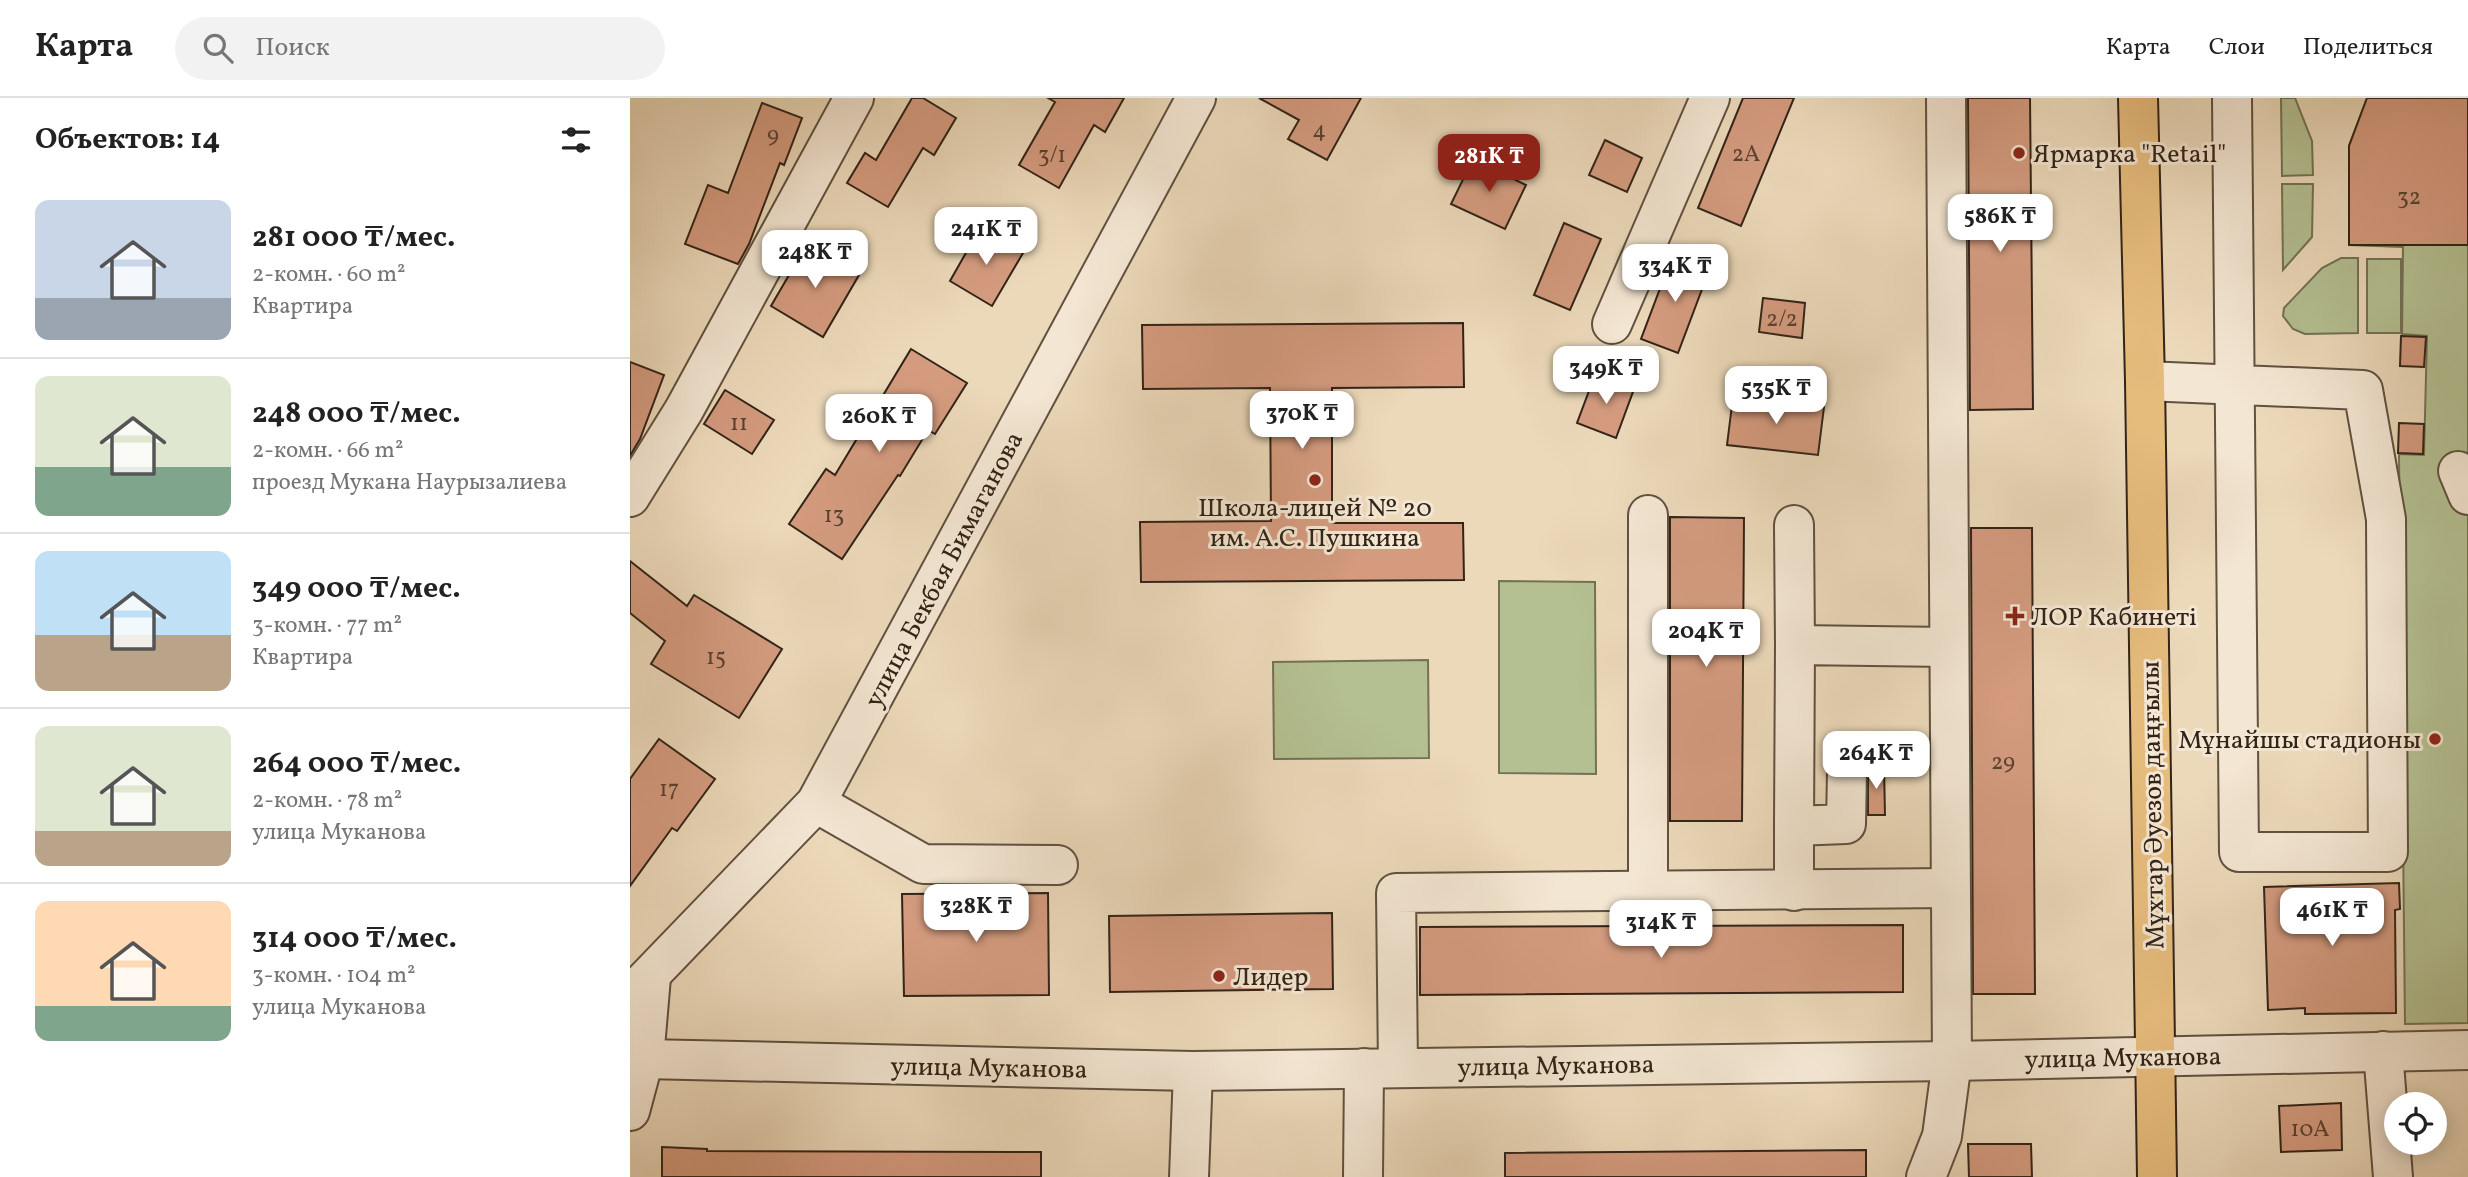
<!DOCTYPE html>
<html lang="ru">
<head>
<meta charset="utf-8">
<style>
  body { margin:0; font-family:Vollkorn,serif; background:#f2f2f2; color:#222; height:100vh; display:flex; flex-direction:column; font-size:26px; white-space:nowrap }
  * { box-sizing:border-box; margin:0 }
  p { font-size:23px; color:#767676 }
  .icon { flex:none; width:38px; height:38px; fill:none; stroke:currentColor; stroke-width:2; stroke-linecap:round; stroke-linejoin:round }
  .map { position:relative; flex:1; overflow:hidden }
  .sheet { display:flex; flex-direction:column; background:#fff; width:630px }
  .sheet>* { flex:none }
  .tools { position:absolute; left:1754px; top:994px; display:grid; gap:14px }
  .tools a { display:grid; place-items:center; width:63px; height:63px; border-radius:50%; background:#fff; box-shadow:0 4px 18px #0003; font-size:35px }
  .price { position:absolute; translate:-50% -60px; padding:0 16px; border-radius:14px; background:#fff; color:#222; font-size:23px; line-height:46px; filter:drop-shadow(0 2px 4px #0008) }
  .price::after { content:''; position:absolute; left:50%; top:42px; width:21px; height:16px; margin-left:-10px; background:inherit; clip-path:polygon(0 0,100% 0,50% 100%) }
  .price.active { background:#8f2418; color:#fff }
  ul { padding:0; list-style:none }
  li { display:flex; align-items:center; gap:21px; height:175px; padding:0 35px }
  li+li { border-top:2px solid #e0e0e0 }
  li span { display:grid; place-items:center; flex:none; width:196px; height:140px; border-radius:14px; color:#555 }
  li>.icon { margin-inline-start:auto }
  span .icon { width:84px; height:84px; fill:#fffc; stroke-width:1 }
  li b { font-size:30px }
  h2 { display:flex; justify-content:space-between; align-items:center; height:84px; padding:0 35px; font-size:30px }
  header { display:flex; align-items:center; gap:42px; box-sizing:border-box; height:98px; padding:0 35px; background:#fff; border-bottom:2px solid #e0e0e0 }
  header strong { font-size:33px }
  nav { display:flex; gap:38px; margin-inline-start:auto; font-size:24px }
  .search { width:490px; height:63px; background:#f2f2f2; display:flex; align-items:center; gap:18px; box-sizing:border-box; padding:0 24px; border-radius:38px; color:#767676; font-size:26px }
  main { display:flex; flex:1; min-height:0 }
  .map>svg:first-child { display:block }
  .green { fill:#b4c092; stroke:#737255; stroke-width:2 }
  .building { fill:#d49b7f; stroke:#322418; stroke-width:2 }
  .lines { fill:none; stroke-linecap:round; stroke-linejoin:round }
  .minor-casing { stroke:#605140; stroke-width:42 }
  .major-casing { stroke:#322418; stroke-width:42 }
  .minor { stroke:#f3e6d2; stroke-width:38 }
  .major { stroke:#e6bc7d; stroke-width:38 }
  .poi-dot { fill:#8f2418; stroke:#f3e6d2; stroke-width:2.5 }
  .labels { text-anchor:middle; stroke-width:6; stroke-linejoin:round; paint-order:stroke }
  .number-label { font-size:23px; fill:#5a4232 }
  .poi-label { font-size:26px; fill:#322418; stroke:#f3e6d2; text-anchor:start }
  .street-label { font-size:26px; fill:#322418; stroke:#f3e6d2 }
</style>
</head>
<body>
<header>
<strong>Карта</strong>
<div class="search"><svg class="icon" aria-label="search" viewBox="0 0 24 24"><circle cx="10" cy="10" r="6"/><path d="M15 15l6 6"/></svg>Поиск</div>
<nav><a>Карта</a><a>Слои</a><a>Поделиться</a></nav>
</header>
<main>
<section class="sheet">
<h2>Объектов: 14<svg class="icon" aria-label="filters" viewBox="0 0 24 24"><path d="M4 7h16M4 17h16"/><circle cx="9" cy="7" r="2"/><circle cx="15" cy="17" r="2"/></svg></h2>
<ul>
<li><span style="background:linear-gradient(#c9d6e8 70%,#9aa5b1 0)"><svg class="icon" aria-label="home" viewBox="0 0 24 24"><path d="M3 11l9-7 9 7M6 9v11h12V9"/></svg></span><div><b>281 000 ₸/мес.</b><p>2-комн. · 60 m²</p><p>Квартира</p></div></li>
<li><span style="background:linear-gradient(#dfe7d0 65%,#7fa58c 0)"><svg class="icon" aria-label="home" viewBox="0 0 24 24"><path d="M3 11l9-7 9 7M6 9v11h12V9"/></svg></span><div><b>248 000 ₸/мес.</b><p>2-комн. · 66 m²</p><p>проезд Мукана Наурызалиева</p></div></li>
<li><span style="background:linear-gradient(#bfe0f5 60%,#b9a48a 0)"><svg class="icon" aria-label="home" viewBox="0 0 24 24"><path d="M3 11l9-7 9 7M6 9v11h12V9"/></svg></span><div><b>349 000 ₸/мес.</b><p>3-комн. · 77 m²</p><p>Квартира</p></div></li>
<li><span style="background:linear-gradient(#dfe7d0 75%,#b9a48a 0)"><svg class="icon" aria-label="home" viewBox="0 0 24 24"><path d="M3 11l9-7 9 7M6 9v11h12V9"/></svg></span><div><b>264 000 ₸/мес.</b><p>2-комн. · 78 m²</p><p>улица Муканова</p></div></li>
<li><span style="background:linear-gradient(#ffd9b3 75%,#7fa58c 0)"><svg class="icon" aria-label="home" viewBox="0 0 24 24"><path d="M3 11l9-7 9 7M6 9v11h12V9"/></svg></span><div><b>314 000 ₸/мес.</b><p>3-комн. · 104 m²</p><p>улица Муканова</p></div></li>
</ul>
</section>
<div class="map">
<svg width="1838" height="1079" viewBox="0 0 1838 1079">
  <rect width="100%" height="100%" fill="#ecd9ba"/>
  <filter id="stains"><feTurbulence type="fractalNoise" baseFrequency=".00286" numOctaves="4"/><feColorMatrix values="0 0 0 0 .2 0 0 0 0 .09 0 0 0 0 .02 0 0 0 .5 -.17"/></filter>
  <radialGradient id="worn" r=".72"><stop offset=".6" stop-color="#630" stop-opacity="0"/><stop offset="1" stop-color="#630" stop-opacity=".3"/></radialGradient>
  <g class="green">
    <polygon points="1651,0 1665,0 1682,43 1683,77 1652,78"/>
    <polygon points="1737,0 1838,0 1838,925 1775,926 1769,356 1794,357 1797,238 1772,236 1773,149 1719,147 1719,48"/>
    <polygon points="1652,86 1683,86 1682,139 1653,172"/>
    <polygon points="1711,160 1728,160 1728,235 1675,236 1663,231 1653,218 1654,210 1692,170"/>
    <rect x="1737" y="161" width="34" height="74"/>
    <polygon points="869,483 965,484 966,676 869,675"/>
    <polygon points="798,562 799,660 644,661 643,564"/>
  </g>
  <g class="building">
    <polygon points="282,0 293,0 326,20 304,57 293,50 258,109 217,85 235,55 246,62"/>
    <polygon points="418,0 494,0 475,34 464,27 429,90 389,67 425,4"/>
    <polygon points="629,0 731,0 697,62 658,41 669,22"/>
    <polygon points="1113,0 1164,0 1111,128 1068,110"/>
    <polygon points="1338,0 1400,0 1403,311 1340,312"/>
    <polygon points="1737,0 1838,0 1838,147 1719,147 1719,48"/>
    <polygon points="132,5 172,20 154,67 150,65 119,146 108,166 55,146 78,87 98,95"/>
    <polygon points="975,42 1012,60 997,94 959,77"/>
    <polygon points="843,61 896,87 875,131 821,106"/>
    <polygon points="934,125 971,141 940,212 904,197"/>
    <polygon points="350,130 393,155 362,208 320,183"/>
    <polygon points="177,146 229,177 193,239 141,208"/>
    <polygon points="1043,156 1080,170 1048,255 1011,241"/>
    <polygon points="1133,200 1175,205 1172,240 1129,234"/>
    <polygon points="833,225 834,289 702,290 702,425 833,425 834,482 511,484 510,424 641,423 640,290 513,291 512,227"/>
    <polygon points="1771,238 1796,239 1794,269 1770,268"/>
    <polygon points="281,251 337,285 305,336 298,332 270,378 268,377 212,461 159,426 196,371 205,377"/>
    <polygon points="0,264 34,277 10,341 0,358"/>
    <polygon points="965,277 1004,291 986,340 947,325"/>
    <polygon points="95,292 144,322 122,356 74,326"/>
    <polygon points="1103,299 1194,309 1188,357 1097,347"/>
    <polygon points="1769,325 1794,326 1793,356 1768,355"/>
    <polygon points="1040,419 1114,420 1112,723 1040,723"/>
    <polygon points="1341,430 1402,430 1405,896 1343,896"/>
    <polygon points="0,463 57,508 64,497 152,551 109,620 21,566 35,543 0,515"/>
    <polygon points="29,641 85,681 47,733 42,730 0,788 0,681"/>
    <polygon points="1238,669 1254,669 1255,717 1238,717"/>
    <polygon points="1769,785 1770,811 1765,812 1766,915 1675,916 1675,910 1638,912 1634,789"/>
    <polygon points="418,795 419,897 274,898 272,796"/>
    <polygon points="702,815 703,891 480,894 479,818"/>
    <polygon points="1273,827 1273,894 790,897 790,829"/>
    <polygon points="1711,1005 1712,1052 1651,1054 1649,1008"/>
    <polygon points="1338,1046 1401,1046 1402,1079 1339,1079"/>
    <polygon points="32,1049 77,1051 77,1053 411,1054 411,1079 32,1079"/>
    <polygon points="1236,1052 1236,1079 875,1079 875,1055"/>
  </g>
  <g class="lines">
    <g class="minor-casing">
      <g id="minor">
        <polyline points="982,226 1080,0"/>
        <polyline points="1515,283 1733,292 1756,421 1758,754 1609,754 1602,0"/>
        <polyline points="1828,373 1838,397"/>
        <polyline points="0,399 54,312 224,0"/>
        <polyline points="1018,417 1018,794"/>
        <polyline points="1164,427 1165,547"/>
        <polyline points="1217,674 1216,726 1164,728 1165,547 1319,549"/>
        <polyline points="186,705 293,766 428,767"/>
        <polyline points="1164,793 1164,728"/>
        <polyline points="0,898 186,705 566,0"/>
        <polyline points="1753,953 1763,1079"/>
        <polyline points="14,961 563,973 1322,963 1838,952"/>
        <polyline points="768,969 766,795 1320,790"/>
        <polyline points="0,1013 14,961 21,879"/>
        <polyline points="559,1079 563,973"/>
        <polyline points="733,1079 734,970"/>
        <polyline points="1296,1079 1312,1038 1322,963 1316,0"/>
      </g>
    </g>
    <g class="major-casing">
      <polyline id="major" points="1508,0 1515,283 1527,1079"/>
    </g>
    <use href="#minor" class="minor"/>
    <use href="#major" class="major"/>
  </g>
  <g class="poi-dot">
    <circle cx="1389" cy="55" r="7"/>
    <circle cx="685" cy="382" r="7"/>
    <path d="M1381.5 507.5h7v7h7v7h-7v7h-7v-7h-7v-7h7z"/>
    <circle cx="1805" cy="641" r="7"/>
    <circle cx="589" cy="878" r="7"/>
  </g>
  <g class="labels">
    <g class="number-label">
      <text x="689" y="39">4</text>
      <text x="143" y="44">9</text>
      <text x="1116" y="63">2А</text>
      <text x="422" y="64">3/1</text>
      <text x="1779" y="106">32</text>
      <text x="1152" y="228">2/2</text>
      <text x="109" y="332">11</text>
      <text x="204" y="424">13</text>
      <text x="86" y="566">15</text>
      <text x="1373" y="671">29</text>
      <text x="39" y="698">17</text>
      <text x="1680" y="1038">10А</text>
    </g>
    <g class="poi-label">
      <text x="1403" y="64">Ярмарка "Retail"</text>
      <text x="685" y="418" text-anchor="middle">Школа-лицей № 20<tspan x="685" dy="30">им. А.С. Пушкина</tspan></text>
      <text x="1401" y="527">ЛОР Кабинетi</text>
      <text x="1791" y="650" text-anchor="end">Мұнайшы стадионы</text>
      <text x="603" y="887">Лидер</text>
    </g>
    <g class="street-label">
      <text transform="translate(313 471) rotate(-62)" y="9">улица Бекбая Бимаганова</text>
      <text transform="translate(1522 707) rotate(-91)" y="9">Мұхтар Әуезов даңғылы</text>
      <text transform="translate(1493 959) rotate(-1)" y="9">улица Муканова</text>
      <text transform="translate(926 967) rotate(-1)" y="9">улица Муканова</text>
      <text transform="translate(359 969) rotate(1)" y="9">улица Муканова</text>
    </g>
  </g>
  <rect width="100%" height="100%" filter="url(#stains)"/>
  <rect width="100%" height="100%" fill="url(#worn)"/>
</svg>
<div class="tools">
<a><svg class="icon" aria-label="locate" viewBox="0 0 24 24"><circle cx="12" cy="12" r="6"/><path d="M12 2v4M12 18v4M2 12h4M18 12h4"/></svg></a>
</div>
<b class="price active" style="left:859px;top:96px">281K ₸</b>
<b class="price" style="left:1370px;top:156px">586K ₸</b>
<b class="price" style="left:356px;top:169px">241K ₸</b>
<b class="price" style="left:185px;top:192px">248K ₸</b>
<b class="price" style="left:1045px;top:206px">334K ₸</b>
<b class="price" style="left:976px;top:308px">349K ₸</b>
<b class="price" style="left:1146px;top:328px">535K ₸</b>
<b class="price" style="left:672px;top:353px">370K ₸</b>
<b class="price" style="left:249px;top:356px">260K ₸</b>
<b class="price" style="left:1076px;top:571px">204K ₸</b>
<b class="price" style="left:1246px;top:693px">264K ₸</b>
<b class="price" style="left:346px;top:846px">328K ₸</b>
<b class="price" style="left:1702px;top:850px">461K ₸</b>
<b class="price" style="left:1031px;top:862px">314K ₸</b>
</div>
</main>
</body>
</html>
